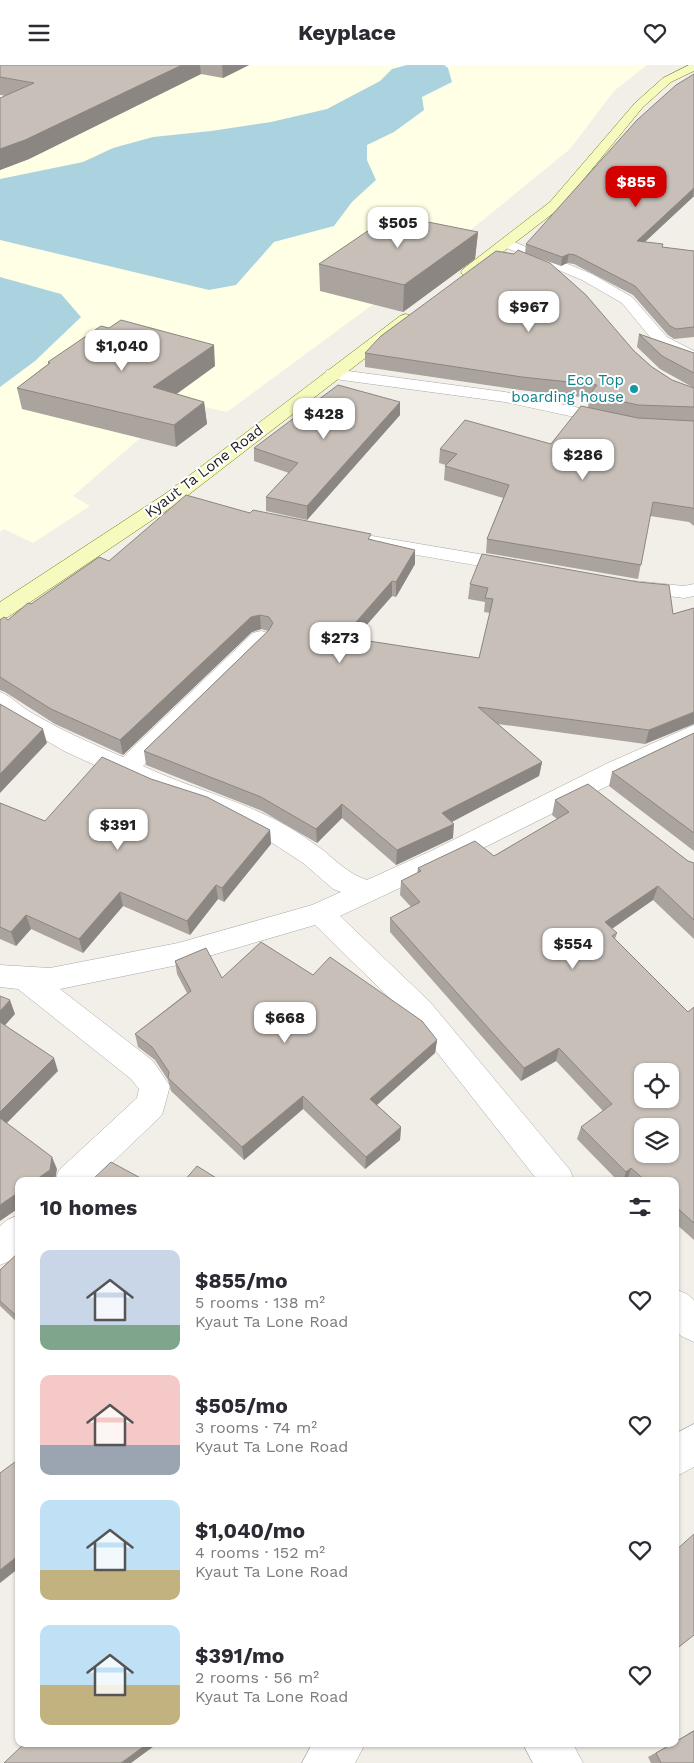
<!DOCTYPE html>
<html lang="en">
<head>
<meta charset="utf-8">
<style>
  body { margin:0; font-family:"Work Sans",sans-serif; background:#f2f2f3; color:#2b2b33; height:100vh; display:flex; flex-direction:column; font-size:19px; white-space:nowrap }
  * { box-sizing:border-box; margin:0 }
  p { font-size:16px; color:#7c7c81 }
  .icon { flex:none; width:28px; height:28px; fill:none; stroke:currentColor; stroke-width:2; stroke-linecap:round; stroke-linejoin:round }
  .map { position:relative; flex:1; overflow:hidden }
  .sheet { position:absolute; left:15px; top:1112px; width:664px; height:570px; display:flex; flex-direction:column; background:#fff; border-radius:10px; box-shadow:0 1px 4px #0004 }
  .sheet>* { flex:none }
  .tools { position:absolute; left:634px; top:998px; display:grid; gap:10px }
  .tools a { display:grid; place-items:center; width:45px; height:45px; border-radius:10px; background:#fff; box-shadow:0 1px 4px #0004; font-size:25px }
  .price { position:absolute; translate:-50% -42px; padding:0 11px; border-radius:10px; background:#fff; color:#222; font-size:16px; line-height:32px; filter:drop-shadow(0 1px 2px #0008) }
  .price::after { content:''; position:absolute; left:50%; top:30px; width:15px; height:11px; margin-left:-8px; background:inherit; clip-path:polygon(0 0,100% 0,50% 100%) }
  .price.on { background:#d40000; color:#fff }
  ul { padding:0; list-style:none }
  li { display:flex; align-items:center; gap:15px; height:125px; padding:0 25px }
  li span { display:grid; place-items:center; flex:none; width:140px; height:100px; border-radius:10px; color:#555 }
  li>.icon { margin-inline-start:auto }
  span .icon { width:60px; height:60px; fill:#fffc; stroke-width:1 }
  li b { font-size:21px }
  h2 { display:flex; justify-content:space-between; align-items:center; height:60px; padding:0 25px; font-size:21px }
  header { display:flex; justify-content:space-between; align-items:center; height:65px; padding:0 25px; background:#fff; font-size:22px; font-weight:700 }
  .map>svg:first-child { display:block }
  .education { fill:#ffffe5 }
  .water { fill:#aad3df }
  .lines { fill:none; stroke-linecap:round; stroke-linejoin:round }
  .minor-casing { stroke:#a9a9a9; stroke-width:1 }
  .secondary-casing { stroke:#707d05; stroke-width:1 }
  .minor { fill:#fff; fill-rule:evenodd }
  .secondary { fill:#f7fabf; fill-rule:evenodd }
  .wall { fill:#aba49e }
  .shaded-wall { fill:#8b8681 }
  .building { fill:#c7bfb8; stroke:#8b8681; fill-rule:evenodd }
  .culture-dot { fill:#0f9aa8; stroke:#fff; stroke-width:2 }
  .labels { text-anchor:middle; stroke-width:4; stroke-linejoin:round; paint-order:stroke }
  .far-culture-label { font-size:15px; fill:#0d838f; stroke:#fff; text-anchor:end }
  .far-street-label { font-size:15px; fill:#222; stroke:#fff }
</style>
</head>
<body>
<header><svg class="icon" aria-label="menu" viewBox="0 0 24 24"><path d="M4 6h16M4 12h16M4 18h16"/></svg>Keyplace<svg class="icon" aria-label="heart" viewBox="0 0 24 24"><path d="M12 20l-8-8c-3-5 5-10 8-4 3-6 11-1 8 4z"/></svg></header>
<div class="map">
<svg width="694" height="1698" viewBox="0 0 694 1698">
  <rect width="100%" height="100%" fill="#f2efe9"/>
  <polygon class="education" points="0,0 647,0 614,26 570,84 440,190 227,347 182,337 73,431 90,441 33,478 4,464 0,467"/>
  <g class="water">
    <polygon points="407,0 444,0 448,3 452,17 422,32 424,45 394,67 367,80 367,95 376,115 352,137 334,161 274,177 236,220 209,225 0,175 0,114 83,97 113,83 153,72 211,66 271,57 327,44 380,16 392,4"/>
    <polygon points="0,212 61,229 81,252 35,296 0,322"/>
  </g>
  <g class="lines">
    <g class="minor-casing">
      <g id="minor">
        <polygon points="507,174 592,209 632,232 667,272 694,286 694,298 655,278 622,238 582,215 502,181 500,178 502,175"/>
        <polygon points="333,304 505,327 612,350 618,351 621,355 618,359 612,360 505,337 327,313 325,309 327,305"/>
        <polygon points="372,471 515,495 522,497 525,501 522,505 515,507 365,481 362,477 365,473"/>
        <polygon points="634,516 684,521 694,519 694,531 684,533 627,526 623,522 627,518"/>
        <path d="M261,566L269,568L272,573L269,578L143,701C187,722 234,733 278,756C293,764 309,775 323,785C337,797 349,809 367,815L431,786L608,698L694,660V678L449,800L340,851L430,937L570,1105L574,1116H538L410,953L315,860L178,900L60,924L153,996L170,1021L162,1050L93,1116H55L59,1105L137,1033L139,1024L131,1014L18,924L0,922V900L50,903L178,878L312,840L341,827L333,824L303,798L260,770L210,745L154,727L66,687L0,649V627C12,631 20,642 32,648C61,665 92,679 123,692L253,568Z"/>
        <polygon points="19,1150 19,1189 12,1195 0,1200 0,1161 7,1155"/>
        <polygon points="675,1224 687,1229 694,1235 694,1277 681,1271 675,1265"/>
        <polygon points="694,1359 694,1402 675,1412 675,1369"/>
        <polygon points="312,1679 365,1679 355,1698 302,1698"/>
        <polygon points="523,1679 573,1679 583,1698 533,1698"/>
      </g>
    </g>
    <g class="secondary-casing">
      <g id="secondary">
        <polygon points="689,0 694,0 694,6 671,17 643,42 560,143 473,210 463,210 461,207 463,204 550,137 635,38 663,13"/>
        <polygon points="406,249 412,251 414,254 412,257 179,437 8,552 0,554 0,537 165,429 400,251"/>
      </g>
    </g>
    <use href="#minor" class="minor"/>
    <use href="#secondary" class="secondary"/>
  </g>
  <g class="wall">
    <polygon points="0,0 249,0 223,13 201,9 29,94 0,105 0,33 6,31 0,30"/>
    <polygon points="694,9 694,132 693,132 645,177 662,182 694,186 694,272 674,274 668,270 633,230 574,199 567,198 561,201 527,189 652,302 672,315 694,323 694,461 689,457 650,451 638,514 486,488 487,474 503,433 444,415 445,401 446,400 439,398 440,384 551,379 588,343 589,333 520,325 365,302 365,288 514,189 525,188 526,179"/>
    <polygon points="478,167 475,194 403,247 320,226 319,199"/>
    <polygon points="639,269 694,288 694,323 660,304 637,282"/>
    <polygon points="48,297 215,301 176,329 204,337 207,359 176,382 22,344 17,323 48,299"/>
    <polygon points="400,350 307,455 266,446 266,432 289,408 254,396 254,383"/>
    <polygon points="250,448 371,474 415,499 396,532 392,531 354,574 479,593 490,548 484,547 485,537 468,534 470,519 673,549 694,543 645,679 498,659 542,697 539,711 452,757 453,773 396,800 342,753 317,778 262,746 146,700 144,686 268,566 261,564 252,567 123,690 55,659 5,627 0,625 0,555 8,555 31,539 109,496"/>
    <polygon points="694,668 694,786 609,721 612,707"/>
    <polygon points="151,714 270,765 271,779 224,837 218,834 190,870 123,841 83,888 31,864 16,881 0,874 0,738 45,756"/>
    <polygon points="555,735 688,796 694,798 694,874 653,835 612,864 617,868 615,874 688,947 694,942 694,1175 675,1158 675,1116 618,1116 577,1074 581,1062 603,1046 556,996 521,1016 390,867 390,853 411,842 400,830 401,816 417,808 418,803 494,791 557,754 552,750"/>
    <polygon points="175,896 222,913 313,910 437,975 435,988 377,1040 401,1062 400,1075 365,1104 303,1044 244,1095 171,1026 168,1015 155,995 138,982 135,969 187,928 177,909"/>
    <polygon points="19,1187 19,1259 0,1241 0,1205"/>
    <polygon points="694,1665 694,1698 651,1698 648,1692 671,1679 675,1679 675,1677"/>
  </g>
  <g class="shaded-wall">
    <polygon points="182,0 200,0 201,9 29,94 0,105 0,84"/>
    <polygon points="222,0 249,0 223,13"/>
    <polygon points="694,123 693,132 636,185 637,176"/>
    <polygon points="478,167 475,194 403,247 404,220"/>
    <polygon points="569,189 567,198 561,201 562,192"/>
    <polygon points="214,280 215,301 156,344 153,322"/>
    <polygon points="204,337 207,359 176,382 174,360"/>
    <polygon points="400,337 400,350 307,455 307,441"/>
    <polygon points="415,485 415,499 396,532 396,517"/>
    <polygon points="392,516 392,531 343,587 343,572"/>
    <polygon points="260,550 261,564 252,567 123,690 120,675 251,552"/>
    <polygon points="694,647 694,659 645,679 649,665"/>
    <polygon points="43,664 47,678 0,728 0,709"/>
    <polygon points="542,697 539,711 440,763 442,748"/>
    <polygon points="342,739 342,753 317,778 316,764"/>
    <polygon points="454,759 453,773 396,800 397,785"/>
    <polygon points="270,765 271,779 224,837 222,823"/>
    <polygon points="216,820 218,834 190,870 187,856"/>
    <polygon points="658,821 653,835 601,871 605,857"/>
    <polygon points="120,827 123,841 83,888 79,874"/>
    <polygon points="26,850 31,864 16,881 11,867"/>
    <polygon points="10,935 15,949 0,966 0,946"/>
    <polygon points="437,975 435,988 370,1046 370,1034"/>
    <polygon points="559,983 556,996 521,1016 524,1003"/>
    <polygon points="54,993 58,1006 2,1063 0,1059 0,1047"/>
    <polygon points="303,1031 303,1044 244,1095 242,1082"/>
    <polygon points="401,1062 400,1075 365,1104 366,1092"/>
    <polygon points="52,1092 57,1104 55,1116 34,1116"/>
    <polygon points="631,1103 627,1116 623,1116 626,1107"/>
    <polygon points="19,1127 19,1143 0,1156 0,1140"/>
    <polygon points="19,1490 19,1503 0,1518 0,1505"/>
    <polygon points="147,1679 157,1679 131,1698 121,1698"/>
  </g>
  <g class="building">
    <polygon points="0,0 182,0 25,75 0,84 0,33 34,18 0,12"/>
    <polygon points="694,9 694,123 637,176 663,179 662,182 694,186 694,262 676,264 670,261 635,221 575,190 569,189 562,192 526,179 637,55 676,20"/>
    <polygon points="393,150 478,167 404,220 319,199 372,163"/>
    <polygon points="518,185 550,198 586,230 634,286 652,302 672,315 694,323 694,342 638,340 590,329 597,320 522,312 365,288 381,271 496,186 514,189"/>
    <polygon points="121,255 214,280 153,322 204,337 174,360 17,323 50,298 48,297 101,261 109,263"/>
    <polygon points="639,269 694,288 694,308 662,291"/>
    <polygon points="338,320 400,337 307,441 266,432 298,398 254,383"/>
    <polygon points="581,341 638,353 694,356 694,444 692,443 653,437 641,500 487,474 509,420 445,401 457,389 440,384 465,355 551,379"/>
    <polygon points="186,430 250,448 253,445 371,469 368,474 415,485 396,517 392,516 343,572 479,593 493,534 485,533 488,523 470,519 482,489 638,517 669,520 673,549 694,543 694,647 649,665 478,642 542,697 442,748 454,759 397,785 342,739 316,764 261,732 144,686 269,565 273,558 269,552 260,550 251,552 120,675 51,644 0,612 0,555 4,552 8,555 28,538 31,539 99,492 109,496"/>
    <polygon points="0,639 43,664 0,709"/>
    <polygon points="694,668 694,768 612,707"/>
    <polygon points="102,692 151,714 207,732 270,765 222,823 216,820 187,856 120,827 79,874 26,850 11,867 0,862 0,738 45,756"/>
    <path d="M588,719L688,796L694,798V855L658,821L605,857L617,868L612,871L688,947L694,942V1158L675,1141V1116H646L631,1103L626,1107L581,1062L612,1039L559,983L524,1003L390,853L420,837L401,816L421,806L418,803L475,776L494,791L569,747L555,735ZM642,1006H670V1034H642ZM642,1061H670V1089H642Z"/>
    <polygon points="261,877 313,910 330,892 422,956 437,975 370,1034 401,1062 366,1092 303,1031 242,1082 168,1013 169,1007 152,982 135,969 191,926 175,896 206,883 222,913"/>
    <polygon points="0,931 10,935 0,946"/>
    <polygon points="0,957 54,993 0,1047"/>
    <polygon points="0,1053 52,1092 50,1105 34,1116 19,1116 19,1127 0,1140"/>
    <polygon points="111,1097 146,1116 91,1116"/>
    <polygon points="197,1101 221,1116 184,1116"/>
    <polygon points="19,1187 19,1253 0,1236 0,1205"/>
    <polygon points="19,1394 19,1490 0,1505 0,1408"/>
    <polygon points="694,1469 694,1570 675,1585 675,1486"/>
    <polygon points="694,1666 694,1698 661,1698 656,1688 672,1679 675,1679 675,1677"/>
    <polygon points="24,1679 147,1679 121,1698 4,1698"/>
  </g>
  <circle class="culture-dot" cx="634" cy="324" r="5"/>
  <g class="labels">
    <g class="far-culture-label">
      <text x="624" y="320">Eco Top<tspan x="624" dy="17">boarding house</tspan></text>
    </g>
    <g class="far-street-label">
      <text transform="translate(204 406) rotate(-37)" y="5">Kyaut Ta Lone Road</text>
    </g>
  </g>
</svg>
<div class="tools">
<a><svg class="icon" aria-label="locate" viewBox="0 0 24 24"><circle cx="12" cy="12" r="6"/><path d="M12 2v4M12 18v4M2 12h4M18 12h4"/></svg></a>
<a><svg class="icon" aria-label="layers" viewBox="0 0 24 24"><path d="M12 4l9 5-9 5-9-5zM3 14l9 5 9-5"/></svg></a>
</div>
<b class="price on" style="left:636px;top:143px">$855</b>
<b class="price" style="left:398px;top:184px">$505</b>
<b class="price" style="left:529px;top:268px">$967</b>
<b class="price" style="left:122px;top:307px">$1,040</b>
<b class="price" style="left:324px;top:375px">$428</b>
<b class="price" style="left:583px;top:416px">$286</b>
<b class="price" style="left:340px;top:599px">$273</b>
<b class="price" style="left:118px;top:786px">$391</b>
<b class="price" style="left:573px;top:905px">$554</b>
<b class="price" style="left:285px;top:979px">$668</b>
<section class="sheet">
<h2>10 homes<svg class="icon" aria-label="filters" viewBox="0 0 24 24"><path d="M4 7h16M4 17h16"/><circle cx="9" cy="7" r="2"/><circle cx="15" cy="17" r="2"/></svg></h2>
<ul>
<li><span style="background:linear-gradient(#c9d6e8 75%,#7fa58c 0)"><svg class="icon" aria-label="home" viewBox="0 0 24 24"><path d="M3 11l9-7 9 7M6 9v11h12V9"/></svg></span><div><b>$855/mo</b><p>5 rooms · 138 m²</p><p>Kyaut Ta Lone Road</p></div><svg class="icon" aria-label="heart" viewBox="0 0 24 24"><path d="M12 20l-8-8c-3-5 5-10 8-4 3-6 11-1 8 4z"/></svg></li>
<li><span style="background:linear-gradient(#f6c9c9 70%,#9aa5b1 0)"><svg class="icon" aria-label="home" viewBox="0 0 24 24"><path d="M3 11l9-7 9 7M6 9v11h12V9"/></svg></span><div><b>$505/mo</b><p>3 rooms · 74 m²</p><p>Kyaut Ta Lone Road</p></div><svg class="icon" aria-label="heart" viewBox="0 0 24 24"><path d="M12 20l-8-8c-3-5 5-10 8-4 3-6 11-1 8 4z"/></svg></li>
<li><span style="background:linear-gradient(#bfe0f5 70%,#c2b280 0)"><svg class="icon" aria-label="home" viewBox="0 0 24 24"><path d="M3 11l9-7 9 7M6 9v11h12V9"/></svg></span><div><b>$1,040/mo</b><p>4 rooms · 152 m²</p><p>Kyaut Ta Lone Road</p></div><svg class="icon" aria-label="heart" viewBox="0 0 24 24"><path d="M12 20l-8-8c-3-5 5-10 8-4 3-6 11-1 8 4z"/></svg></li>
<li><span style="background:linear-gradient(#bfe0f5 60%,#c2b280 0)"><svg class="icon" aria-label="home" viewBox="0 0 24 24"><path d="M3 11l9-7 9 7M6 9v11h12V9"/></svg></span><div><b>$391/mo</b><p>2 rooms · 56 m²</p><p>Kyaut Ta Lone Road</p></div><svg class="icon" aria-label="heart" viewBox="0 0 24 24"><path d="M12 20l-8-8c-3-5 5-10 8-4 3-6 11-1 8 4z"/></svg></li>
</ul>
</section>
</div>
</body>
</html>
